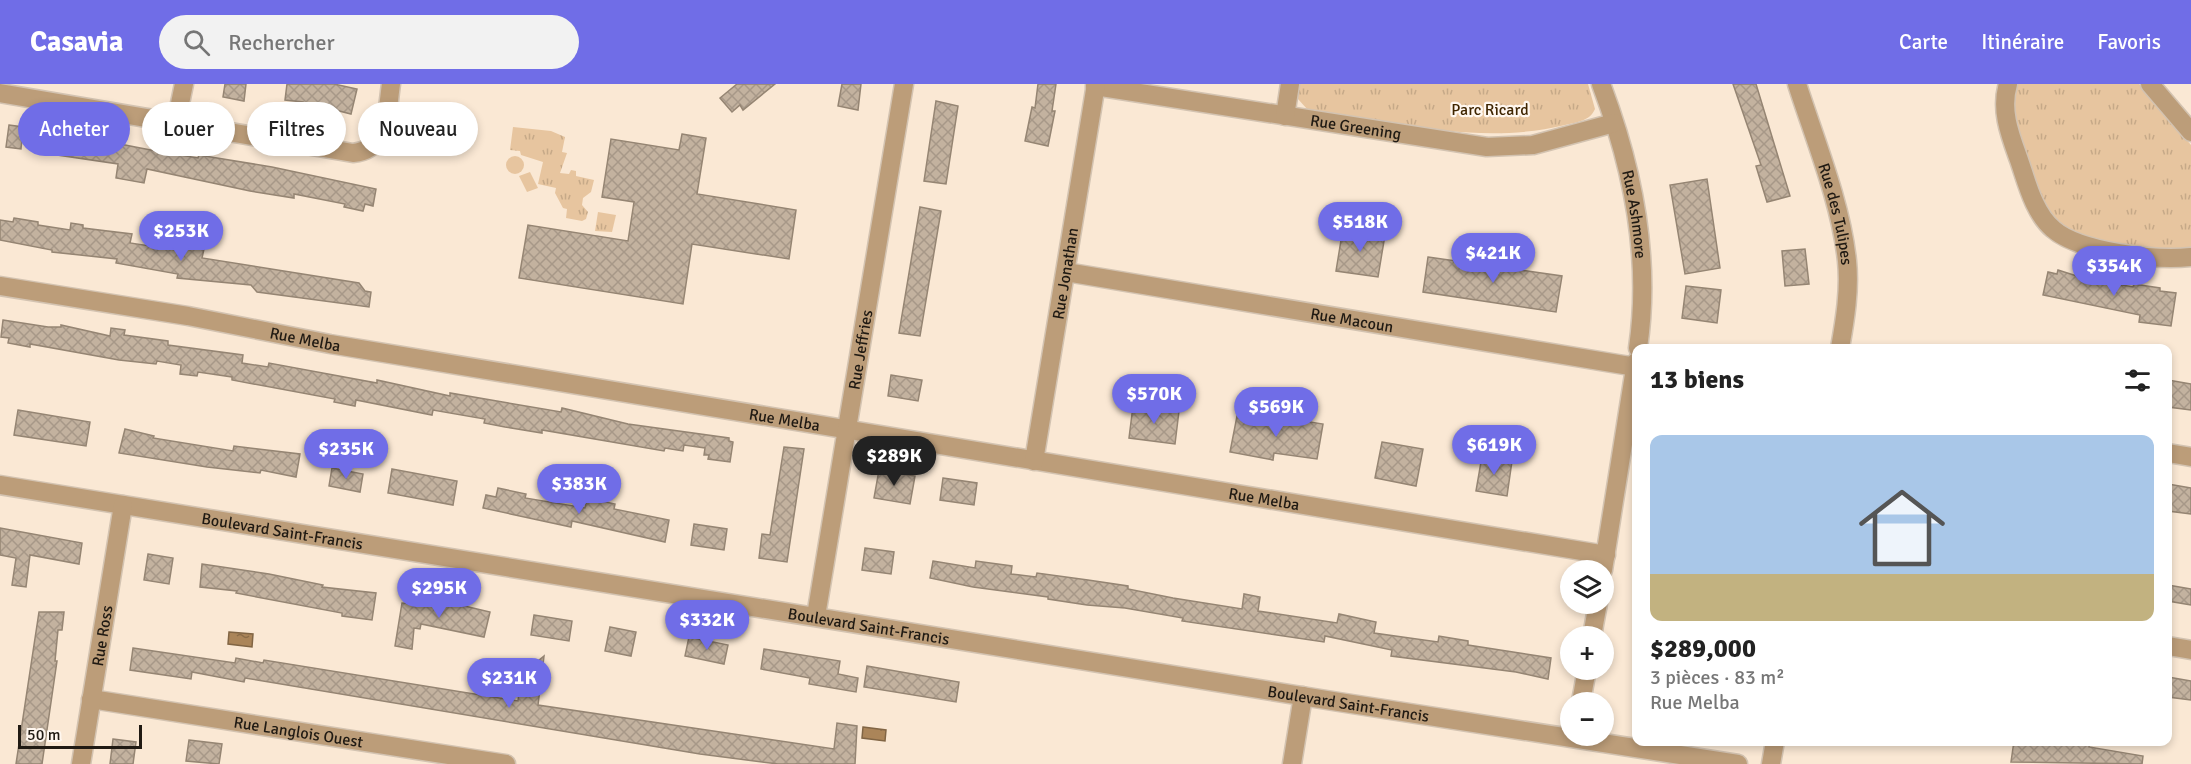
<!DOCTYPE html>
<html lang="fr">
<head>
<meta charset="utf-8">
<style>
  body { margin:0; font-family:Signika,sans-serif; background:#f2f2f2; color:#222; height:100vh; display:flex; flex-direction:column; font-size:22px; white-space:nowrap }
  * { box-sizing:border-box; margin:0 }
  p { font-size:20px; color:#767676 }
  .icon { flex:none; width:33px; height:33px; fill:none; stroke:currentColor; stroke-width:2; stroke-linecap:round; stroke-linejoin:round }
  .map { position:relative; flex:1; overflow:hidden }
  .panel { position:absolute; left:1632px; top:260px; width:540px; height:402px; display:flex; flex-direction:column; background:#fff; border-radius:12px; box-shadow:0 3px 9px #0003 }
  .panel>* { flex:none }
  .guide { position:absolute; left:18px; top:18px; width:570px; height:54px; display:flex; gap:12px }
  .buttons { position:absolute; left:1560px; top:476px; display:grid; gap:12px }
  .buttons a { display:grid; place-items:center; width:54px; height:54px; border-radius:50%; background:#fff; box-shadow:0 3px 9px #0003; font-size:30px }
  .scale { position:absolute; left:18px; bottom:15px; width:124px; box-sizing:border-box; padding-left:6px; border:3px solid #201a13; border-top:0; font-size:16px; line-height:21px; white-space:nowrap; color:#201a13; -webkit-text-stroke:4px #fff7ef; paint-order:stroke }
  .price { position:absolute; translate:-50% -51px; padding:0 14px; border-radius:21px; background:#706de7; color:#fff; font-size:20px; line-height:39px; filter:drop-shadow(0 2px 3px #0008) }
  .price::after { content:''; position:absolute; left:50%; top:36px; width:18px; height:14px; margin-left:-9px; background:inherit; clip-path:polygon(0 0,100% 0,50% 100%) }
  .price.current { background:#222; color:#fff }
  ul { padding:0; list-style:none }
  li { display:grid; align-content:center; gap:12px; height:318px; padding:0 18px }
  li span { display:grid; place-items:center; height:186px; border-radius:12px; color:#555 }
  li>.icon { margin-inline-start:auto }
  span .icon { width:108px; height:108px; fill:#fffc; stroke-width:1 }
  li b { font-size:26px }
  h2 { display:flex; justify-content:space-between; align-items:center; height:72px; padding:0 18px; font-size:26px }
  .tag { padding:0 21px; border-radius:27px; background:#fff; box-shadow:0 3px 9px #0003; font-size:21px; line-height:54px }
  .tag.current { background:#706de7; color:#fff }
  header { display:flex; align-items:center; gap:36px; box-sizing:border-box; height:84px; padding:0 30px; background:#706de7; color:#fff }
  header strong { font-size:28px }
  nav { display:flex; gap:33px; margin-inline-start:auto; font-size:21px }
  .search { width:420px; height:54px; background:#f2f2f2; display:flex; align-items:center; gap:15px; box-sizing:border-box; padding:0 21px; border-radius:33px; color:#767676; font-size:22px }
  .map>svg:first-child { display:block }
  .park { fill:url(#park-tufts) }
  .water { fill:url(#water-ripples); stroke:#816544; stroke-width:1.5 }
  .building { fill:url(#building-cross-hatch); stroke:#958573; stroke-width:1.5 }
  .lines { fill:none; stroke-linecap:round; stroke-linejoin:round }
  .minor-casing { stroke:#d3c3b1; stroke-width:21 }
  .minor { stroke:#bc9d79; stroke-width:18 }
  .labels { text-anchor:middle; stroke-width:4.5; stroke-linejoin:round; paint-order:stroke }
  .park-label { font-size:16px; fill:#3f2500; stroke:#fff7ef }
  .street-label { font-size:16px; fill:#201a13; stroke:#fff7ef }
</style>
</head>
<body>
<header>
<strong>Casavia</strong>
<div class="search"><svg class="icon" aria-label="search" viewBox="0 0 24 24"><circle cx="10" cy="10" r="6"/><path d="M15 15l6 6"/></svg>Rechercher</div>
<nav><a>Carte</a><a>Itinéraire</a><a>Favoris</a></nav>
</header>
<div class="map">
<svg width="2191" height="680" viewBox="0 0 2191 680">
  <defs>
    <pattern id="park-tufts" width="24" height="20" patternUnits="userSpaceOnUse" patternTransform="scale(1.5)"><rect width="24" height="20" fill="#e7c59f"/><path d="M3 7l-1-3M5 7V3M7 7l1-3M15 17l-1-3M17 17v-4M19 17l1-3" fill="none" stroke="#c6a988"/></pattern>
    <pattern id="water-ripples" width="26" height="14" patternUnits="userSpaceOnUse" patternTransform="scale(1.5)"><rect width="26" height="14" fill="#ab8559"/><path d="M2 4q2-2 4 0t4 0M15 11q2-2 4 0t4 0" fill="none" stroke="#8b6c48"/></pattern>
    <pattern id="building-cross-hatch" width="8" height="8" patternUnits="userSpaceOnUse" patternTransform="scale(1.5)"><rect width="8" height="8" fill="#c3b29f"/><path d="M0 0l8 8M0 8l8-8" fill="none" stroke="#a79888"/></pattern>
  </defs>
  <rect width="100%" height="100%" fill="#fae8d4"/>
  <g class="park">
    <path d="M1297,0H1588L1595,25C1590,37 1577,38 1565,41C1480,62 1392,38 1307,25L1298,15Z"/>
    <path d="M2015,0H2139L2191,61V166C2161,166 2088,160 2065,143C2044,129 2035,99 2027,76C2018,51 2010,26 2015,0Z"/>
    <polygon points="513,43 551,47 565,53 562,68 567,69 560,89 569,90 571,86 576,87 576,92 594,96 591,108 583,114 582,121 588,128 586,135 582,137 566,134 567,125 563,124 555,109 556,104 538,100 543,78 521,71 520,67 510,66"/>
    <circle cx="515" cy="81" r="9"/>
    <polygon points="530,88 538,104 527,108 519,92"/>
    <polygon points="598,128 616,131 612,148 595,147"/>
  </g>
  <g class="water">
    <polygon points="229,548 253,550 252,563 228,560"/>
    <polygon points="863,643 886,646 885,657 862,654"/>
  </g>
  <g class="building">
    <polygon points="225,0 246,0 244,17 223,13"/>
    <polygon points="287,0 334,0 357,5 351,30 316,21 315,25 302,23 303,18 285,16"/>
    <polygon points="737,0 775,0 743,26 740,21 732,28 720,14"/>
    <polygon points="842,0 861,0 858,26 838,22"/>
    <polygon points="1038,0 1056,0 1052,27 1055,27 1048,62 1025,57 1032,23 1035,24"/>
    <polygon points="1733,0 1756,0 1790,112 1767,118 1756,82 1761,81"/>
    <polygon points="936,17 958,22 946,100 924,97"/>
    <polygon points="9,41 23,43 21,65 6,63"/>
    <polygon points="48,46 161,68 198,74 199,71 272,83 376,105 373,122 365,120 363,127 344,123 345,120 294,110 294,114 250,107 147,85 144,99 116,94 118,80 44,69"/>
    <polygon points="682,50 706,54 697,110 796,126 789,175 692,160 683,220 519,194 528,141 628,157 634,118 602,113 611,55 679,66"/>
    <polygon points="1707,95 1720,184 1685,190 1670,101"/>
    <polygon points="920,123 941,127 920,252 899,249"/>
    <polygon points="14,134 38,138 38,141 70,146 71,139 83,141 83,144 132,150 130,159 182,167 183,161 204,165 202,174 359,199 365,207 371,208 369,223 257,208 251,201 177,194 178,190 116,179 117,175 52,168 52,166 0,156 0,136 13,138"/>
    <polygon points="1343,144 1385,151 1378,193 1336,187"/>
    <polygon points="1805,165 1809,200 1785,202 1782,167"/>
    <polygon points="1428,173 1562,192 1556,228 1423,208"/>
    <polygon points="2058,186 2083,194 2133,203 2134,200 2160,204 2160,207 2176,209 2171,242 2139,238 2140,231 2043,211 2048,188 2057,190"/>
    <polygon points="1686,202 1721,206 1717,239 1682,234"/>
    <polygon points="3,236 48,243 61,243 61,241 110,252 111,244 125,246 124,251 168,257 168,261 243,271 242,279 268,283 269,279 377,299 377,296 450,312 450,309 561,328 562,324 628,340 729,354 729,357 733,358 730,378 708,375 709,371 704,371 705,364 684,361 683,367 665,364 664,367 542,346 542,349 505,343 484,339 485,335 433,326 432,331 356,316 355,322 334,318 335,315 232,296 232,293 198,288 197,292 180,290 181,281 157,277 156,280 119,276 30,260 30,263 8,259 9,254 1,253"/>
    <polygon points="891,291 922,296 918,317 888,312"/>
    <polygon points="2168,296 2191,300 2191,326 2168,323"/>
    <polygon points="1133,322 1179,327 1175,360 1129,354"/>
    <polygon points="18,326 90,338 86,362 14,351"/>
    <polygon points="1237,332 1291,341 1292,335 1323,340 1317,375 1274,369 1273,376 1230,368"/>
    <polygon points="125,345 154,352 153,354 233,367 234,362 300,370 296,393 261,386 260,389 207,383 119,369"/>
    <polygon points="1382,358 1423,365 1416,402 1375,394"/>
    <polygon points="784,363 804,365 787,478 759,474 762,450 770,451"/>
    <polygon points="1482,372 1512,377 1507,412 1476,407"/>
    <polygon points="332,384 363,390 360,408 329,402"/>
    <polygon points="392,385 457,397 453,421 388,409"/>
    <polygon points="879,386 915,392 910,420 874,414"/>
    <polygon points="943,394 977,399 974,421 940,416"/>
    <polygon points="2168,400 2191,404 2191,430 2168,427"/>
    <polygon points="498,404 526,410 525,414 585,424 587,414 615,420 614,425 669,436 665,458 572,437 571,443 483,424 486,411 496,413"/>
    <polygon points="694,440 727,445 724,466 691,461"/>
    <polygon points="0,444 82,459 79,480 30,471 26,503 12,501 16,474 0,471"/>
    <polygon points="865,464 894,468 891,490 862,486"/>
    <polygon points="148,470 173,474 169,500 144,496"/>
    <polygon points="933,477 975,484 976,477 1012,482 1011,490 1036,493 1037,489 1088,496 1128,502 1128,505 1173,514 1242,525 1244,510 1260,513 1258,527 1337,539 1339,530 1376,538 1374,549 1438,558 1439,552 1468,557 1468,561 1551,574 1548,595 1516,588 1391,572 1392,566 1325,552 1324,558 1182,537 1183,534 1125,524 1087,521 1048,515 1048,513 973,503 930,494"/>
    <polygon points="202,480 269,490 323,501 322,503 376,509 372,536 342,532 342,529 236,509 237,507 200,503"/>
    <polygon points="2168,501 2191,505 2191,521 2168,517"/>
    <polygon points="414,510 490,528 484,553 421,540 420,545 414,544 412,565 395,562 402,519 412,520"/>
    <polygon points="39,528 64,528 62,546 58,546 55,577 57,577 42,680 16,680"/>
    <polygon points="534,531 572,537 569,557 531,551"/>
    <polygon points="610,543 636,548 631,572 605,567"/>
    <polygon points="689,553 728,561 724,580 685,572"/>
    <polygon points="133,564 235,579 236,574 263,579 264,576 518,617 521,591 544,572 538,621 834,665 837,639 857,642 855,680 778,680 700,670 245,594 244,598 192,588 191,595 130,586"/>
    <polygon points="764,565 840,577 838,590 858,594 856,608 809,600 810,594 761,585"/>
    <polygon points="867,582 959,598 956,618 864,603"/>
    <polygon points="2168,593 2191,597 2191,616 2168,613"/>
    <polygon points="113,655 136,658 133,680 110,680"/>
    <polygon points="189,656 222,660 219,680 186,677"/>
    <polygon points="2014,657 2090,657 2089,663 2143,672 2142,680 2011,678"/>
  </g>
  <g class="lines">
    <g class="minor-casing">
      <g id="minor">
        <path id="s1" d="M1601,0C1633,84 1651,175 1638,264"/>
        <path id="s2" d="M1797,0C1815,56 1841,119 1847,177C1850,206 1845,236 1840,264"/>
        <path d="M2008,0C2000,26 2010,51 2019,76C2027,99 2034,129 2053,145C2079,168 2157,177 2191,173"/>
        <polyline points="2150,0 2191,48"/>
        <path id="s3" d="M1095,2L1487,63L1533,61L1614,39"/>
        <path d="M0,9L353,69C388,66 387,27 391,0"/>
        <polyline points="1285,32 1290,0"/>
        <polyline points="176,39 184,0"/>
        <path id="s4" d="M1066,188L1636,283"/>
        <path id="s5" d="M0,202L188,232L330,260L1606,471"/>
        <polyline points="2168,369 2191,373"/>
        <path id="s6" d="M1034,377L1096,0"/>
        <path id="s7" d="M0,401L1339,618L1738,680"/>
        <polyline points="1603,486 1636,278"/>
        <path id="s8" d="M816,532L904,0"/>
        <polyline points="1592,552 1598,519"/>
        <polyline points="2168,562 2191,566"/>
        <path id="s9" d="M91,615L506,680"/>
        <polyline points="1581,618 1587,585"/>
        <path id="s10" d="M81,680L123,421"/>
        <polyline points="1292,680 1303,612"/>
        <polyline points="1771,680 1775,657"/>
      </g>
    </g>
    <use href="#minor" class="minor"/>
  </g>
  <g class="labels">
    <g class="park-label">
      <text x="1490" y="31">Parc Ricard</text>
    </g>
    <g class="street-label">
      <text dy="6" stroke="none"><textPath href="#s3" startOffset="264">Rue Greening</textPath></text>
      <text dy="6" stroke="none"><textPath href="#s1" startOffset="135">Rue Ashmore</textPath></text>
      <text dy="6" stroke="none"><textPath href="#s2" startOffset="136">Rue des Tulipes</textPath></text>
      <text dy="6" stroke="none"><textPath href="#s6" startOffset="190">Rue Jonathan</textPath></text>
      <text dy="6" stroke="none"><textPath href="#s4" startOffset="290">Rue Macoun</textPath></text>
      <text dy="6" stroke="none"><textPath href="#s5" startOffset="310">Rue Melba</textPath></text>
      <text dy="6" stroke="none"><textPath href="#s8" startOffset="270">Rue Jeffries</textPath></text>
      <text dy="6" stroke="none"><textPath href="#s5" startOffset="796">Rue Melba</textPath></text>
      <text dy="6" stroke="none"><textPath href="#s5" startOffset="1282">Rue Melba</textPath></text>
      <text dy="6" stroke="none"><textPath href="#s7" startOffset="286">Boulevard Saint-Francis</textPath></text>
      <text dy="6" stroke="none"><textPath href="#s7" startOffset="880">Boulevard Saint-Francis</textPath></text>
      <text dy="6" stroke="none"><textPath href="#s10" startOffset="130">Rue Ross</textPath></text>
      <text dy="6" stroke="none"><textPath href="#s7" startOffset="1366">Boulevard Saint-Francis</textPath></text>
      <text dy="6" stroke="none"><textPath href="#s9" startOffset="210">Rue Langlois Ouest</textPath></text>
    </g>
  </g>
</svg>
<div class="buttons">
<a><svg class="icon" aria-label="layers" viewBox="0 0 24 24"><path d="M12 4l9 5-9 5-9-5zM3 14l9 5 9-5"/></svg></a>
<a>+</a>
<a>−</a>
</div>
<div class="scale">50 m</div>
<b class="price" style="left:1360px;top:169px">$518K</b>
<b class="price" style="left:181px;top:178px">$253K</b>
<b class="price" style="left:1493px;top:200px">$421K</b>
<b class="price" style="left:2114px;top:213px">$354K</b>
<b class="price" style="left:1154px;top:341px">$570K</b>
<b class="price" style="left:1276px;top:354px">$569K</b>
<b class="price" style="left:1494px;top:392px">$619K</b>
<b class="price" style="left:346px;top:396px">$235K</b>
<b class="price current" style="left:894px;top:403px">$289K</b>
<b class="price" style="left:579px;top:431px">$383K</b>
<b class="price" style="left:439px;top:535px">$295K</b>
<b class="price" style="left:707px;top:567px">$332K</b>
<b class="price" style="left:509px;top:625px">$231K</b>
<div class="guide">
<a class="tag current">Acheter</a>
<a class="tag">Louer</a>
<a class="tag">Filtres</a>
<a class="tag">Nouveau</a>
</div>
<section class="panel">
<h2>13 biens<svg class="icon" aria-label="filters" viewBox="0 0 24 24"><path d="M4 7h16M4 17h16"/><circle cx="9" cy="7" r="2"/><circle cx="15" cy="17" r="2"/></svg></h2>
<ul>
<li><span style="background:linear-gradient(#a9c7e8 75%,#c2b280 0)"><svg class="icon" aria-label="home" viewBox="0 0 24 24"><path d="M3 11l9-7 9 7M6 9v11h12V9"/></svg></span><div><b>$289,000</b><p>3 pièces · 83 m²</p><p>Rue Melba</p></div></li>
</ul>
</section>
</div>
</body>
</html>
